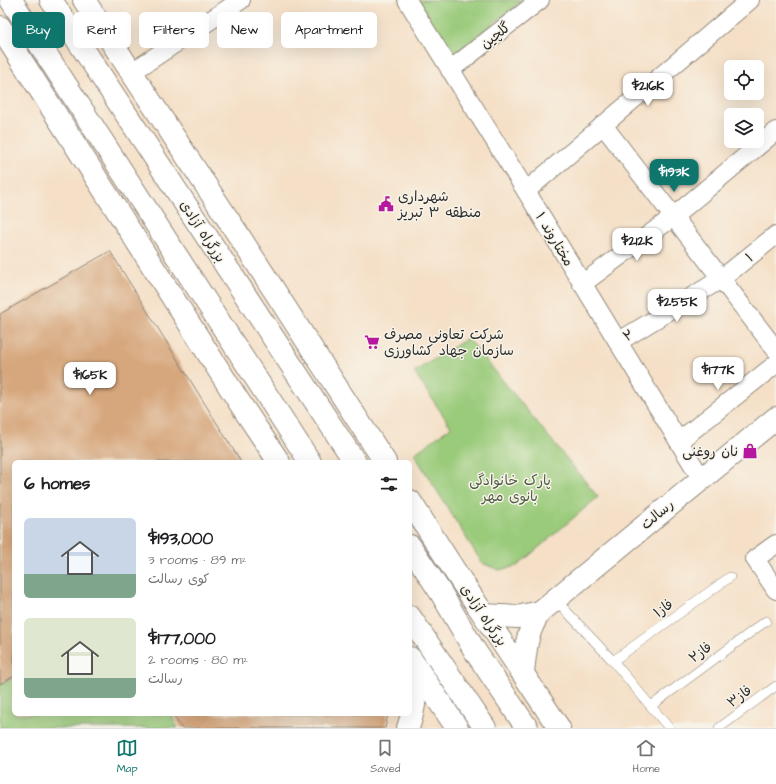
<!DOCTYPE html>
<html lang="en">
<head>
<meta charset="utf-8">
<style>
  body { margin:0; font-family:"Architects Daughter","Playpen Sans Arabic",sans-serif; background:#f2f2f2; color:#202124; height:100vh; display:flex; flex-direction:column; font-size:15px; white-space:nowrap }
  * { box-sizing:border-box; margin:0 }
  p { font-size:13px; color:#757577 }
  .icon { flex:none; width:22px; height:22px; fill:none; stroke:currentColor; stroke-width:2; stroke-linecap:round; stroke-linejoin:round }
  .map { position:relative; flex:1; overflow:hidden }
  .sheet { position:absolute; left:12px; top:460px; width:400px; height:256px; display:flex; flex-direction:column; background:#fff; border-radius:6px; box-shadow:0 4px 16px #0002 }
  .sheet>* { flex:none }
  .guide { position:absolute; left:12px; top:12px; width:400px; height:36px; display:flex; gap:8px }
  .buttons { position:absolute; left:724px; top:60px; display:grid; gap:8px }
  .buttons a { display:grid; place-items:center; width:40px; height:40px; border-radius:6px; background:#fff; box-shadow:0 4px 16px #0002; font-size:20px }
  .price { position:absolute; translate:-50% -34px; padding:0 9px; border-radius:8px; background:#fff; color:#222; font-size:13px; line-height:26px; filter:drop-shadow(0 1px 2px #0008) }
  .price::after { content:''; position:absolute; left:50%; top:24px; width:12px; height:9px; margin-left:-6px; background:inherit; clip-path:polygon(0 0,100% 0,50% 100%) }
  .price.on { background:#0f766e; color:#fff }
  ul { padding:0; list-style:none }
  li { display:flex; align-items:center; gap:12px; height:100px; padding:0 12px }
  li span { display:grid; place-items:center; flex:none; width:112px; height:80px; border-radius:6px; color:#555 }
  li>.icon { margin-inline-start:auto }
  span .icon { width:48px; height:48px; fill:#fffc; stroke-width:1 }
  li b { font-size:17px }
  h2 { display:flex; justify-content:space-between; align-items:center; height:48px; padding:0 12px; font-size:17px }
  .chip { padding:0 14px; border-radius:6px; background:#fff; box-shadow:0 4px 16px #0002; font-size:14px; line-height:36px }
  .chip.on { background:#0f766e; color:#fff }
  .dock { display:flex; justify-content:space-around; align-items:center; height:56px; border-top:1px solid #e0e0e0; background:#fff; font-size:11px; color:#757577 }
  .dock a { display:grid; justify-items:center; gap:2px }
  .dock .on { color:#0f766e }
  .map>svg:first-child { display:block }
  .green { fill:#9acb7a; stroke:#627b52 }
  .building { fill:#d6a67c }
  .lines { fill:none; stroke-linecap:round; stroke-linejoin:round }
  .service-casing { stroke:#908679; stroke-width:10 }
  .minor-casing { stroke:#908679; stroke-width:20 }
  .secondary-casing { stroke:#908679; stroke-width:24 }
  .primary-casing { stroke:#908679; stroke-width:24 }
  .trunk-casing { stroke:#908679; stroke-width:24 }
  .service { stroke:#fff; stroke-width:9 }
  .minor { stroke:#fff; stroke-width:18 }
  .secondary { stroke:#fff; stroke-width:22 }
  .primary { stroke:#fff; stroke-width:22 }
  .trunk { stroke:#fff; stroke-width:22 }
  .labels { text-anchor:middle; stroke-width:3; stroke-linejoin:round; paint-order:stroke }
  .street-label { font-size:14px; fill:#2b2b2b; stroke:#f7f3e8 }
  .poi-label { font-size:14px; fill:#2b2b2b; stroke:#f7f3e8; text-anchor:start }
  .park-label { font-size:14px; fill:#4c5b43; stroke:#f7f3e8 }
</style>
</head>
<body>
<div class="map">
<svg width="776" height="728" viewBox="0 0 776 728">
  <rect width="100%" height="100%" fill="#f7f3e8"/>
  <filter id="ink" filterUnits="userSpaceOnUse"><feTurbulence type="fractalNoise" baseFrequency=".025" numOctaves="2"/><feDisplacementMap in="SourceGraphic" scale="8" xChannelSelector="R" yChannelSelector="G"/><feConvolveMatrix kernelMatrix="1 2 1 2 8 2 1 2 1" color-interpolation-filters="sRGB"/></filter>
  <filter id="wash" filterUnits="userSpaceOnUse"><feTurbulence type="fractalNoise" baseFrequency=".012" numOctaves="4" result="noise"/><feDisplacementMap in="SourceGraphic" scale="16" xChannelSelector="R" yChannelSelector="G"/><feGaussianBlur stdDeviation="0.9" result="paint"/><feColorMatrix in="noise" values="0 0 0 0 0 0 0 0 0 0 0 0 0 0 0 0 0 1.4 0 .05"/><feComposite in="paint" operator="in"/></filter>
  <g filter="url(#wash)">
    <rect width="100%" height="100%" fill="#f5e0c7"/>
    <g class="green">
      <polygon points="419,0 523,0 452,56"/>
      <polygon points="468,338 598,497 517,566 499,570 482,563 414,454 451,427 414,372"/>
      <polygon points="14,678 14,714 171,714 178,728 0,728 0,685"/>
    </g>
    <g id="blocks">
      <g class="building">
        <polygon points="110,251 241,462 14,462 14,676 0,684 0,314"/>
        <polygon points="173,714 388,714 385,728 181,728"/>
      </g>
    </g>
  </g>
  <g filter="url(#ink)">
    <use href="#blocks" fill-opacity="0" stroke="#908679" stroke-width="1"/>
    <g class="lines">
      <g class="service-casing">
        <g id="service">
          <polyline points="555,599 613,661 669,728"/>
          <polyline points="613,661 730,577"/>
          <polyline points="651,706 766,621"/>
          <polyline points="719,728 776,686"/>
        </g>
      </g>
      <g class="minor-casing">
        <g id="minor">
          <polyline points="407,0 526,191 701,478"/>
          <polyline points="450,70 540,0"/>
          <polyline points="132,72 241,0"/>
          <polyline points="603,125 776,350"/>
          <polyline points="526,191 750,0"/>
          <polyline points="582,284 673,217 776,131"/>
          <polyline points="618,342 721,279 776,235"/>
          <polyline points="679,441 776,364"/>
          <polyline points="776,544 755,559 776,590"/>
        </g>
      </g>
      <g class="secondary-casing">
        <path id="secondary" d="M408,728C415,709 417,688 416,667"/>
      </g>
      <g class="primary-casing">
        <g id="primary">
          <polyline points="484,615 517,617 540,612"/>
          <path d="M523,672C526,648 526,633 540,612L776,418"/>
        </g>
      </g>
      <g class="trunk-casing">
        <g id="trunk">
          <polyline points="11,0 310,462"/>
          <polyline points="51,0 355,462"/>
          <polyline points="84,0 241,239 385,462"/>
          <polyline points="0,27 243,408 279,462"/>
          <polyline points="410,501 458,576 559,728"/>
          <polyline points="410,546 441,593 475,651 527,728"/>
          <polyline points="410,617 485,728"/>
          <polyline points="410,658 457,728"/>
        </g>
      </g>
      <use href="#service" class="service"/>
      <use href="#minor" class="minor"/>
      <use href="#secondary" class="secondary"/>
      <use href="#primary" class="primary"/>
      <use href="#trunk" class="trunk"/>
    </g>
  </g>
  <defs>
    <g id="civic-bare" transform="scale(1.2)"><path d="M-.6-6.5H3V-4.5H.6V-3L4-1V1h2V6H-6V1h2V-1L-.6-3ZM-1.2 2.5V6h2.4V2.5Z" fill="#b5179e" stroke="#f7f3e8" stroke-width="2.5" paint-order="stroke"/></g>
    <g id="supermarket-bare" transform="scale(1.2)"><path d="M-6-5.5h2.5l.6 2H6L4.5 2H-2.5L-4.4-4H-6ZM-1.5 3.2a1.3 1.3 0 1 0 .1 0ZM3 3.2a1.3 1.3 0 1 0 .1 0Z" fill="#b5179e" stroke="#f7f3e8" stroke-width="2.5" paint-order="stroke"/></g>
    <g id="shop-bare" transform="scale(1.2)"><path d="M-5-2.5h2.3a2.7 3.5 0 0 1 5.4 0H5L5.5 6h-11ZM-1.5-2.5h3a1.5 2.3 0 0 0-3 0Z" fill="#b5179e" stroke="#f7f3e8" stroke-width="2.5" paint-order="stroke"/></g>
  </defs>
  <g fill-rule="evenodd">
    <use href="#civic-bare" x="386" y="204"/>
    <use href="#supermarket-bare" x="372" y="342"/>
    <use href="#shop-bare" x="750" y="451"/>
  </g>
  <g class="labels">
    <g class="street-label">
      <text transform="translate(495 35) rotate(-38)" y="5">گلچین</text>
      <text transform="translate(203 231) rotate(57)" y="5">بزرگراه آزادی</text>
      <text transform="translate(555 239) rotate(59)" y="5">مختاروند ۱</text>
      <text transform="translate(749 257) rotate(-38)" y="5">۱</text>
      <text transform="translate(628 335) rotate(-31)" y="5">۲</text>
      <text transform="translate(657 514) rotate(-40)" y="5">رسالت</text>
      <text transform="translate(663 608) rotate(-36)" y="5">فاز۱</text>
      <text transform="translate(484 615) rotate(56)" y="5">بزرگراه آزادی</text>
      <text transform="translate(700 652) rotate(-37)" y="5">فاز۲</text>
      <text transform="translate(739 696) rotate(-37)" y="5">فاز۳</text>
    </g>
    <g class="poi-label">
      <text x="398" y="201">شهرداری<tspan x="398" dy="16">منطقه ۳ تبریز</tspan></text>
      <text x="384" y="339">شرکت تعاونی مصرف<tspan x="384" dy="16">سازمان جهاد کشاورزی</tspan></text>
      <text x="738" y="456" text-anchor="end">نان روغنی</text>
    </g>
    <g class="park-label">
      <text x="510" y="485">پارک خانوادگی<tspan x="510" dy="16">بانوی مهر</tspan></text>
    </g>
  </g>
</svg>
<div class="buttons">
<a><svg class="icon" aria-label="locate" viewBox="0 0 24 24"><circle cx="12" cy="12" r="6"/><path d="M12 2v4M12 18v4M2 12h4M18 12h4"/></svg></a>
<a><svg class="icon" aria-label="layers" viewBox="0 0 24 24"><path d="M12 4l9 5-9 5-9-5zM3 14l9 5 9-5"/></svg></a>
</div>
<b class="price" style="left:648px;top:107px">$216K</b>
<b class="price on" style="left:674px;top:193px">$193K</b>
<b class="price" style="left:637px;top:262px">$212K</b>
<b class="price" style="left:677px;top:323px">$255K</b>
<b class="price" style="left:718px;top:391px">$177K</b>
<b class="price" style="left:90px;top:396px">$165K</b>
<div class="guide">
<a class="chip on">Buy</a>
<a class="chip">Rent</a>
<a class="chip">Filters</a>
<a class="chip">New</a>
<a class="chip">Apartment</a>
</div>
<section class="sheet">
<h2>6 homes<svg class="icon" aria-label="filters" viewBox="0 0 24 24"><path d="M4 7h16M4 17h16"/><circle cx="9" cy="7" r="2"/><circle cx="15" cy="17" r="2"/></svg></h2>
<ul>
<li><span style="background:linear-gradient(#c9d6e8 70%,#7fa58c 0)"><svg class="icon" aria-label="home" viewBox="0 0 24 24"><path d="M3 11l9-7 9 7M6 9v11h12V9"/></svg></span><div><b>$193,000</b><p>3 rooms · 89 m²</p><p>کوی رسالت</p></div></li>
<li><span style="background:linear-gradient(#dfe7d0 75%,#7fa58c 0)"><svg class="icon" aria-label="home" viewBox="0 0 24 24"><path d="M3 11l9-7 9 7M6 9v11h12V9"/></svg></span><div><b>$177,000</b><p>2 rooms · 80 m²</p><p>رسالت</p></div></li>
</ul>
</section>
</div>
<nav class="dock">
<a class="on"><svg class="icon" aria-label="map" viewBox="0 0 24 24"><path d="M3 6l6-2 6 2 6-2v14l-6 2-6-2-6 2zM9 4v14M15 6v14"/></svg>Map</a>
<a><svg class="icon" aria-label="saved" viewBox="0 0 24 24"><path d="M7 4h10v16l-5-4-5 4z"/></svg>Saved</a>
<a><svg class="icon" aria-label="home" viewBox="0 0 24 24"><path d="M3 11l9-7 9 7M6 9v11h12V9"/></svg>Home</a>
</nav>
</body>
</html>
